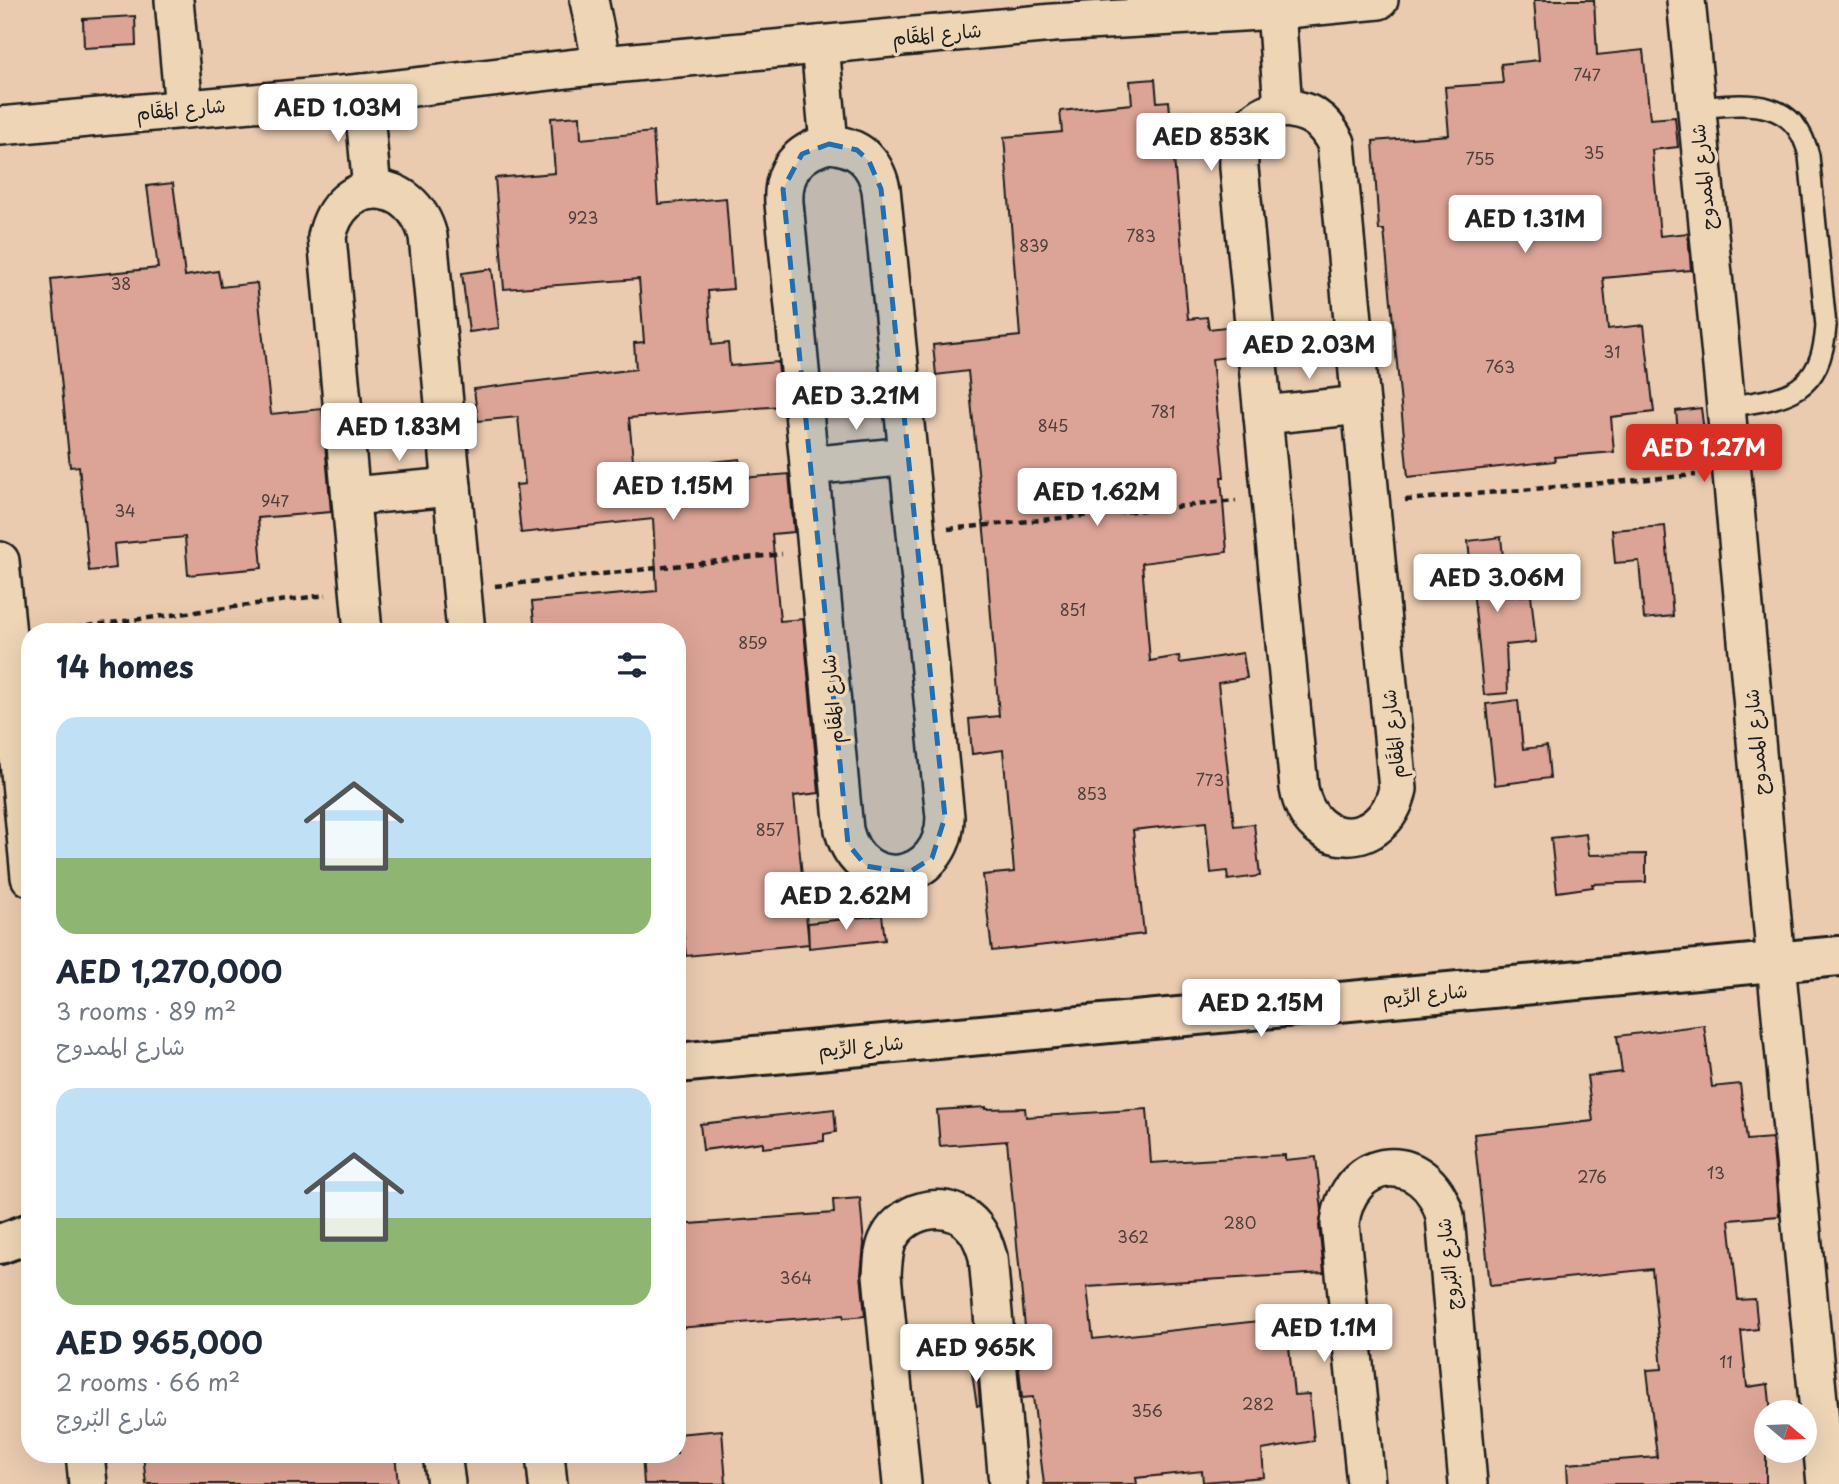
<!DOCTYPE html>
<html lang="en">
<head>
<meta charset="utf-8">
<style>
  body { margin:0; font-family:"Playpen Sans","Playpen Sans Arabic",sans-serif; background:#f2f2f3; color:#1f2937; height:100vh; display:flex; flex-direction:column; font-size:26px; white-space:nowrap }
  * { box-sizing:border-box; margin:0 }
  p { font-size:23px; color:#747a83 }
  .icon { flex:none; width:38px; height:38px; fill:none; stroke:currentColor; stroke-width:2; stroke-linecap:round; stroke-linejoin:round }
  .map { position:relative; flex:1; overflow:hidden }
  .details { position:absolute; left:21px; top:623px; width:665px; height:840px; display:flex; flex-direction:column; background:#fff; border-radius:28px; box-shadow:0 7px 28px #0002 }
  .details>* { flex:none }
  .needle { width:46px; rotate:109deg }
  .controls { position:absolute; left:1754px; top:1400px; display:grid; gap:14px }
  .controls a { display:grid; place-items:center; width:63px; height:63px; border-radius:50%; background:#fff; box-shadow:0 7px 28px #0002; font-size:35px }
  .price { position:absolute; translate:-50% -60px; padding:0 16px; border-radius:7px; background:#fff; color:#222; font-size:23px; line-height:46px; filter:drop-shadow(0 2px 4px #0008) }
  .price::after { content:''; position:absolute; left:50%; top:42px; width:21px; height:16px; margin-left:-10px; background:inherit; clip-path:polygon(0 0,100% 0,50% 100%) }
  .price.active { background:#d93025; color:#fff }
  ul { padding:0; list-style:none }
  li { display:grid; align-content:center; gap:14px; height:371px; padding:0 35px }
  li span { display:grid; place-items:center; height:217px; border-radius:21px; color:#555 }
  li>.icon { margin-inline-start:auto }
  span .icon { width:126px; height:126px; fill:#fffc; stroke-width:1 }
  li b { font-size:30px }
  h2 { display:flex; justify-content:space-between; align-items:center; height:84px; padding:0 35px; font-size:30px }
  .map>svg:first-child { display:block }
  .building { fill:#dca496; stroke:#1c1c1c; stroke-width:2 }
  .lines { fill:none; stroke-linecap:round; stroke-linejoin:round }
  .service-casing { stroke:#1c1c1c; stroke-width:24 }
  .minor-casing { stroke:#1c1c1c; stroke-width:42 }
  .tertiary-casing { stroke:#1c1c1c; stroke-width:44 }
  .path { stroke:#1c1c1c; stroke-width:4.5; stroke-dasharray:7 5; stroke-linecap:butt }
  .service { stroke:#eed5b6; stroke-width:19 }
  .minor { stroke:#eed5b6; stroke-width:37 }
  .tertiary { stroke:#eed5b6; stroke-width:38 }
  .marked { fill:#1f6fb2; fill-opacity:0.2; stroke:#1f6fb2; stroke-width:5; stroke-dasharray:14 9; stroke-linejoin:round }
  .labels { text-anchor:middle; stroke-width:7; stroke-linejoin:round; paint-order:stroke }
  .number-label { font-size:16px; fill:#4c3e3a }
  .street-label { font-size:19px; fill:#1c1c1c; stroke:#eed5b6 }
</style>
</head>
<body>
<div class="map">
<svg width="1839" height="1484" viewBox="0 0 1839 1484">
  <rect width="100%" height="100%" fill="#eacbb0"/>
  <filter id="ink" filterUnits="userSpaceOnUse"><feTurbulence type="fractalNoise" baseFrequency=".0143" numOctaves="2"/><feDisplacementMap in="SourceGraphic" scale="14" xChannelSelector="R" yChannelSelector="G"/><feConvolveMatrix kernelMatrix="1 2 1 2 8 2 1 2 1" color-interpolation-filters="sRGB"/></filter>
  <g filter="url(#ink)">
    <g class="building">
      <polygon points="1534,0 1594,0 1597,55 1643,50 1650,119 1675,117 1678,147 1652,150 1660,236 1688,233 1691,270 1603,278 1608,329 1644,325 1654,412 1611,417 1614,452 1554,457 1555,461 1408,477 1384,230 1379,230 1373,141 1449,135 1445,87 1503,83 1501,64 1539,60"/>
      <polygon points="135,16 136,45 84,48 83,19"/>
      <polygon points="1155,79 1157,102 1169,101 1188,319 1207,317 1209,329 1233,326 1236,356 1212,359 1224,477 1221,477 1227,552 1142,563 1150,661 1179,656 1180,663 1243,653 1247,678 1218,683 1234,826 1254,824 1260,876 1228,880 1227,871 1211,873 1206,822 1133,830 1144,934 992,951 983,875 1014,872 1003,750 972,754 969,719 999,716 985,541 968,371 936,375 933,345 1020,336 1004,137 1062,132 1060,111 1132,104 1130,81"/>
      <polygon points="580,116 581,139 653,132 658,204 726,198 733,289 708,291 712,345 728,343 730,366 778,362 782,406 629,418 634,470 740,459 742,478 789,474 794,532 772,534 780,621 803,619 819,793 794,796 809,944 686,956 682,918 677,919 677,632 535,632 532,602 657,591 653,519 521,533 516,485 525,484 518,417 478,421 474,389 636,369 634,343 644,342 639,279 504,289 495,178 555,173 551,118"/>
      <polygon points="173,183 185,276 218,271 221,287 257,283 271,414 322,409 331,512 258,518 262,568 188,575 185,537 114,544 116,568 89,571 79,466 70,467 51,279 158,268 147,186"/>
      <polygon points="492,269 499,328 469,332 462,273"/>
      <polygon points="1701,408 1705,439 1679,442 1676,411"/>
      <polygon points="1665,526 1673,616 1644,619 1639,561 1615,563 1612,530"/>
      <polygon points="1501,537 1507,597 1531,595 1536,642 1506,645 1508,693 1484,695 1468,541"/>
      <polygon points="1518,700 1523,749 1547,746 1550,778 1495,785 1486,704"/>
      <polygon points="1586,834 1589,855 1646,854 1646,882 1592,884 1593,887 1557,892 1551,838"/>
      <polygon points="882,915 885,940 809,948 808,923"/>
      <polygon points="1704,1025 1712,1087 1740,1084 1747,1140 1772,1138 1779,1216 1729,1220 1738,1300 1755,1299 1758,1329 1741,1331 1747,1387 1768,1384 1771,1412 1766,1412 1766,1484 1568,1484 1567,1464 1657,1457 1647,1370 1662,1369 1652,1269 1490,1286 1474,1134 1593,1121 1587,1076 1622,1072 1617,1036"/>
      <polygon points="986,1107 986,1109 1025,1108 1026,1117 1147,1109 1151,1163 1285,1155 1285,1160 1316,1157 1322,1211 1319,1226 1324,1273 1087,1287 1093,1339 1286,1318 1294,1395 1309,1394 1314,1441 1262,1450 1264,1477 1203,1482 1202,1471 1136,1478 1137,1484 1044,1484 1033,1397 1022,1398 1018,1359 1028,1358 1007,1141 940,1146 937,1110"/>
      <polygon points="834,1109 836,1132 824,1134 824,1141 763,1148 763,1142 703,1150 700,1124"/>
      <polygon points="860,1198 864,1244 861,1274 865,1316 844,1318 843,1315 677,1328 677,1225 834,1213 833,1200"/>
      <polygon points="977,1366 980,1405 977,1406 971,1367"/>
      <polygon points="722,1430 726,1484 644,1484 642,1454 677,1454 677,1434"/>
      <polygon points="143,1454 395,1454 398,1484 146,1484"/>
    </g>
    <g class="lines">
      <g class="service-casing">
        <path id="service" d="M1696,108C1745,104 1795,95 1809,156L1826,326C1821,396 1785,398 1726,407"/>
      </g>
      <g class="minor-casing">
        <g id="minor">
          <polyline points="174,0 184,109"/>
          <polyline points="589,0 602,65"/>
          <polyline points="1686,0 1726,407 1776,963 1826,1484"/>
          <polyline points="1276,10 1283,108"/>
          <polyline points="820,45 829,144"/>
          <polyline points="363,93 372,190"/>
          <path d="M1283,108C1309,110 1324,119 1336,143L1398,789C1384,852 1310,852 1299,788L1239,168C1237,137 1252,115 1283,108Z"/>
          <polyline points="0,126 363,93 602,65 1053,23 1276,10 1379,0"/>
          <path d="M829,144C858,146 875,161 881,189L945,817C944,885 860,896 844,830L784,203C782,171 798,151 829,144Z"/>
          <polyline points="1263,415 1361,405"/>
          <polyline points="809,466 908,456"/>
          <polyline points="351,496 452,487"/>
          <polyline points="0,561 30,877"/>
          <path d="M363,632L327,237C340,174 412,175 428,236L466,632"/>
          <polyline points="85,1454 88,1484"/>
          <polyline points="442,1454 446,1484"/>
          <polyline points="545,1454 548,1484"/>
          <path d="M902,1484L882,1275C883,1263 883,1249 889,1238C905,1207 952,1198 975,1228C982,1237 985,1246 988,1257L1008,1484"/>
          <path d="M1366,1484L1340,1224C1347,1154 1426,1147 1445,1216L1468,1484"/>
        </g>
      </g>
      <g class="tertiary-casing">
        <g id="tertiary">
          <polyline points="677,1063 1839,956"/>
          <polyline points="0,1244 30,1233"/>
        </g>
      </g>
      <g class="path">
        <polyline points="1405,500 1696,475"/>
        <polyline points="948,529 1236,501"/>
        <polyline points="495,586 782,554"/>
        <polyline points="40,632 326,595"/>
      </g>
      <use href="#service" class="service"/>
      <use href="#minor" class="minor"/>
      <use href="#tertiary" class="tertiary"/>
    </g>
  </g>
  <path class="marked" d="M829,144L857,150L869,161L881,189L945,817L932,858L908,873L866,866L848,844L783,189L802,154Z"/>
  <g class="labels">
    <g class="number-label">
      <text x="1587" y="81">747</text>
      <text x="1594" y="159">35</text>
      <text x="1480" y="165">755</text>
      <text x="583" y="224">923</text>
      <text x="1141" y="242">783</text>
      <text x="1034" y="252">839</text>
      <text x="121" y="290">38</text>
      <text x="1612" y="358">31</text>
      <text x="1500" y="373">763</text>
      <text x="1163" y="418">781</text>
      <text x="1053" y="432">845</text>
      <text x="275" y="507">947</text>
      <text x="125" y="517">34</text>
      <text x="1073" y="616">851</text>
      <text x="753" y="649">859</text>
      <text x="1210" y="786">773</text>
      <text x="1092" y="800">853</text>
      <text x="770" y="836">857</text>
      <text x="1716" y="1179">13</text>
      <text x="1592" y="1183">276</text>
      <text x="1240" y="1229">280</text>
      <text x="1133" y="1243">362</text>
      <text x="796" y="1284">364</text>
      <text x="1726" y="1368">11</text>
      <text x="1258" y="1410">282</text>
      <text x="1147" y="1417">356</text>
    </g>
    <g class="street-label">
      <text transform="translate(937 34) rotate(-5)" y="7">شارع المَقَام</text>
      <text transform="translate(181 109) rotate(-5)" y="7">شارع المَقَام</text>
      <text transform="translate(1703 177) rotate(-96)" y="7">شارع الممدوح</text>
      <text transform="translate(832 699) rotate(-95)" y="7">شارع المَقَام</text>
      <text transform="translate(1393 734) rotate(-96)" y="7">شارع المَقَام</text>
      <text transform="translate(1756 742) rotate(-95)" y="7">شارع الممدوح</text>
      <text transform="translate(1425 994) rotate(-5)" y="7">شارع الرِّيم</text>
      <text transform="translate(861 1046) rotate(-5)" y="7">شارع الرِّيم</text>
      <text transform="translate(1448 1264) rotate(-96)" y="7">شارع البُروج</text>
    </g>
  </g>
</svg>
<div class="controls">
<a><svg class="needle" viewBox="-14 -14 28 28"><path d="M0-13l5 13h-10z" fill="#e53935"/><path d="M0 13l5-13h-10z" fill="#747a83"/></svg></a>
</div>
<b class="price" style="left:338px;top:144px">AED 1.03M</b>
<b class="price" style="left:1211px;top:173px">AED 853K</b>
<b class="price" style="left:1525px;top:255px">AED 1.31M</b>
<b class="price" style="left:1309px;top:381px">AED 2.03M</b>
<b class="price" style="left:856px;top:432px">AED 3.21M</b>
<b class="price" style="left:399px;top:463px">AED 1.83M</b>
<b class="price active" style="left:1704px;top:484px">AED 1.27M</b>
<b class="price" style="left:673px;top:522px">AED 1.15M</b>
<b class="price" style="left:1097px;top:528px">AED 1.62M</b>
<b class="price" style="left:1497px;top:614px">AED 3.06M</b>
<b class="price" style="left:846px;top:932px">AED 2.62M</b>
<b class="price" style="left:1261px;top:1039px">AED 2.15M</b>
<b class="price" style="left:1324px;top:1364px">AED 1.1M</b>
<b class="price" style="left:976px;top:1384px">AED 965K</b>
<section class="details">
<h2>14 homes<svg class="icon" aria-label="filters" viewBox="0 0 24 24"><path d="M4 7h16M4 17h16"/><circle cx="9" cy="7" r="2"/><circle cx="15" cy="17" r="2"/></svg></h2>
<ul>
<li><span style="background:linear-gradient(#bfe0f5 65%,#8fb573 0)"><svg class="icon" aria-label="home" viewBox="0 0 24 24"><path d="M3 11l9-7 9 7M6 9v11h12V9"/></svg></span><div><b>AED 1,270,000</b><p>3 rooms · 89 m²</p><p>شارع الممدوح</p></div></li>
<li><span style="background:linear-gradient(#bfe0f5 60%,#8fb573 0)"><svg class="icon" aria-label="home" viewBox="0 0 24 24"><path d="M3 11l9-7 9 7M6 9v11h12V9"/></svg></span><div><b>AED 965,000</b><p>2 rooms · 66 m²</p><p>شارع البُروج</p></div></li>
</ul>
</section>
</div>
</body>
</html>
